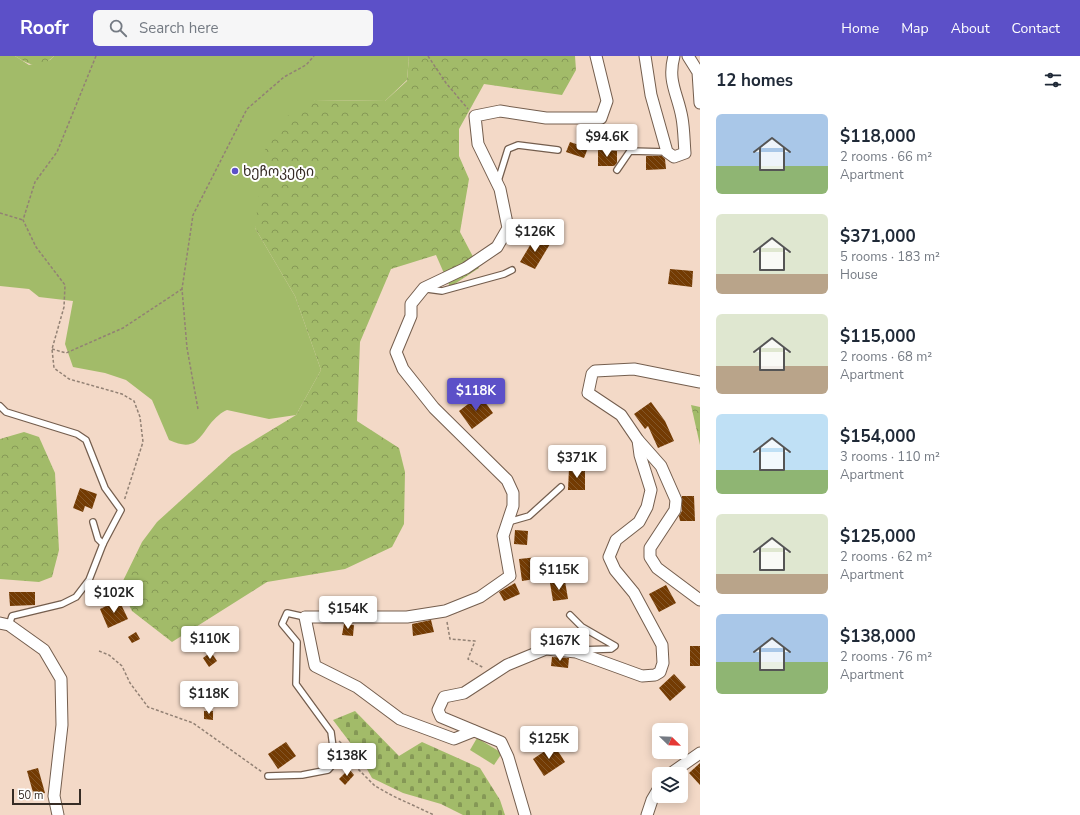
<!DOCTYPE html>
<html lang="en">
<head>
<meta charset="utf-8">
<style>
  body { margin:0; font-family:"Nunito Sans","Noto Sans Georgian",sans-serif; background:#f6f6f7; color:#1f2937; height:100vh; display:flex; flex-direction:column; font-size:15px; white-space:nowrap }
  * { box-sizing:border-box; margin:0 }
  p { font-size:13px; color:#747a83 }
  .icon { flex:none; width:22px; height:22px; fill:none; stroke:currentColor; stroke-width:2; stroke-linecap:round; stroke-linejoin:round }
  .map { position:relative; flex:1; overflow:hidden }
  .sheet { display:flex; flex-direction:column; background:#fff; width:380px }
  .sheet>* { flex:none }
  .needle { width:26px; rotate:113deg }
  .tools { position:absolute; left:652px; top:667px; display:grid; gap:8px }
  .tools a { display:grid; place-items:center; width:36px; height:36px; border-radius:6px; background:#fff; box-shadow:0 2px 10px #0003; font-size:20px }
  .scale { position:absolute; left:12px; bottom:10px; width:69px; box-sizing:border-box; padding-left:4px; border:2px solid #362c25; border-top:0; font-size:11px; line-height:14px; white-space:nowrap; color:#362c25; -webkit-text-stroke:3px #fff; paint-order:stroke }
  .price { position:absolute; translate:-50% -34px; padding:0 9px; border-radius:4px; background:#fff; color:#222; font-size:13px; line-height:26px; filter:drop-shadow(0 1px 2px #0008) }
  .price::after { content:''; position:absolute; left:50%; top:24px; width:12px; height:9px; margin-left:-6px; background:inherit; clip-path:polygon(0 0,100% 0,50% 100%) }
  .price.active { background:#5c50c8; color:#fff }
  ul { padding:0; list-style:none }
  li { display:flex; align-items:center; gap:12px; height:100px; padding:0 16px }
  li span { display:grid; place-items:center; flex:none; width:112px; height:80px; border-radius:6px; color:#555 }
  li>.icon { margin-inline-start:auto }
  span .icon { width:48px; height:48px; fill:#fffc; stroke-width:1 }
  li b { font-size:17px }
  h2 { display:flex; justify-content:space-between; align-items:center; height:48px; padding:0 16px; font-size:17px }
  header { display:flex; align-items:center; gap:24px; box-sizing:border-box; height:56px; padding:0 20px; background:#5c50c8; color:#fff }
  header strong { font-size:19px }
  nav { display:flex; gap:22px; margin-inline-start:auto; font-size:14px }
  .search { width:280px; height:36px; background:#f6f6f7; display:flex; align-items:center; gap:10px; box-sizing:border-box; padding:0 14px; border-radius:6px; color:#747a83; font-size:15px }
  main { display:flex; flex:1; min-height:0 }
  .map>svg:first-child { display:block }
  .green { fill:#a2bb69 }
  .forest { fill:url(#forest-crowns) }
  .cemetery { fill:url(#cemetery-stones) }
  .building { fill:url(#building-back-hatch) }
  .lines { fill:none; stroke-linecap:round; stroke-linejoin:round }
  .lane-casing { stroke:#745e4e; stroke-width:8 }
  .street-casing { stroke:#745e4e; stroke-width:13 }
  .path { stroke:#928174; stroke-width:1.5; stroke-dasharray:3 2; stroke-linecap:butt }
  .lane { stroke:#fff; stroke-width:5.5 }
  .street { stroke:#fff; stroke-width:11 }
  .poi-dot { fill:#5c50c8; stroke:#fff; stroke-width:1.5 }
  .labels { text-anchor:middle; stroke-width:4; stroke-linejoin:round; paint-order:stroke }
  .poi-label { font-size:14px; fill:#362c25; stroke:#fff; text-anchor:start }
</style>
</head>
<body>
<header>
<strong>Roofr</strong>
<div class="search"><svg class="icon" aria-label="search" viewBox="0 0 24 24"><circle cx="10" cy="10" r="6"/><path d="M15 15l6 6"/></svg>Search here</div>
<nav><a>Home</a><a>Map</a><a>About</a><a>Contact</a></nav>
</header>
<main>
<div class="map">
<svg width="700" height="759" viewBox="0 0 700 759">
  <defs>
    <pattern id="forest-crowns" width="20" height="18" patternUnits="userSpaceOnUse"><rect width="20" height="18" fill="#a2bb69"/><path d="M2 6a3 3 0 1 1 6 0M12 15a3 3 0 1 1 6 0" fill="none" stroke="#859856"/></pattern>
    <pattern id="cemetery-stones" width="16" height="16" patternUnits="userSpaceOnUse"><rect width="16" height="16" fill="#a2bb69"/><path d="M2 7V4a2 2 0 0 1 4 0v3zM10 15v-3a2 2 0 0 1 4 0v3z" fill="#859856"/></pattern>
    <pattern id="building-back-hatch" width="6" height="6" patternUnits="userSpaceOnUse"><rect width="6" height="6" fill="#733b03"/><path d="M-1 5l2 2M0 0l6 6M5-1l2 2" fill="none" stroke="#835628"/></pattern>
  </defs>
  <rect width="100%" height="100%" fill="#f3d9c7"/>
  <g class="green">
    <path d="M0,0H15L29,9L50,4L54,0H409L407,24L385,45L315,44L255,172L295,240L321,314L296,359L269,363L227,354C224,355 221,357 219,359C200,374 201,399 169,384L152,344L126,324L105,317L73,311L65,288L73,245L39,241L29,233L0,230Z"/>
    <polygon points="477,682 502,697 494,709 470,694"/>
  </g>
  <g class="forest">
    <path d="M15,0H54C39,14 31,10 15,0Z"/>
    <polygon points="409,0 575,0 576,14 562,39 484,28 459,73 459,100 469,123 460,176 479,212 450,231 436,199 391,213 360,286 357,365 399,392 405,416 404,468 392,491 345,513 267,526 172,586 132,555 120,531 142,486 157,466 232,398 296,359 321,314 295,240 255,172 264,95 289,58 315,44 385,45 407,25"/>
    <polygon points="691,349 700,351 700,389"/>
    <polygon points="24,376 39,381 55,417 59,494 52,521 39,526 0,523 0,383"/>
  </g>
  <polygon class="cemetery" points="355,655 399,700 422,686 480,712 500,744 505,759 463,759 441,748 403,737 372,722 358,697 333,664"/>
  <g class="building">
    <polygon points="570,86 588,92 584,102 566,96"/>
    <polygon points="598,94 617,95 617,107 614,110 598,110"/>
    <polygon points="646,100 662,100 665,103 666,113 646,114"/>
    <polygon points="535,181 550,188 535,213 520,206"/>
    <polygon points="670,213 693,215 692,231 668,228"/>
    <polygon points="480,339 493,357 472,373 459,355"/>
    <polygon points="651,346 665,365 674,385 658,392 648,370 645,373 634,358"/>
    <polygon points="569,412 585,413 585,434 568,434"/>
    <polygon points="80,432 97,438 92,453 85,450 83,456 73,452"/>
    <polygon points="682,440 694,440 695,465 680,465 679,460 682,455"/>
    <polygon points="515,474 528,475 527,489 514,488"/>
    <polygon points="538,501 541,522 522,525 519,503"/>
    <polygon points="565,525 568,543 553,545 550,527"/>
    <polygon points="515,527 520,538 504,545 499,536"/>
    <polygon points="666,529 676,547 659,556 649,538"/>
    <polygon points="9,536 35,536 35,549 10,550"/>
    <polygon points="119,544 128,563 108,572 100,553"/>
    <polygon points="431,564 434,576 413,580 412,568"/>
    <polygon points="344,568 354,569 353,580 342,579"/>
    <polygon points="136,576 140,583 132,587 128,581"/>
    <rect x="690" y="590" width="10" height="20"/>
    <polygon points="211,596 217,605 209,611 203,602"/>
    <polygon points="552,601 569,602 568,612 551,610"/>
    <polygon points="674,618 686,631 670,645 659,632"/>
    <polygon points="204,655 213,655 213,664 204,663"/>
    <polygon points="286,686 296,700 278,713 268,698"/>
    <polygon points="554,689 565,706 544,720 533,703"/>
    <polygon points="700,707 700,729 689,717"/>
    <polygon points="38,712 45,737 34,740 27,715"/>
    <polygon points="349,713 354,719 345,729 339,723"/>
  </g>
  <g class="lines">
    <g class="lane-casing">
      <g id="lane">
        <polyline points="617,114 630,95 667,96"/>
        <polyline points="498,125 508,93 518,89 558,94"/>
        <polyline points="427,233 442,235 504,218 512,214"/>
        <polyline points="0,350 6,356 77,378 86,384 105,432 121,454 103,488 89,524 76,541 62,548 12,560 9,569"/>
        <polyline points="93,466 98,483 103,488"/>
        <polyline points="508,466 529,460 561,431"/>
        <polyline points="570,559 582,571 615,590 611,593 579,594"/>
        <polyline points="268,720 302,719 328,714 335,706 331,676 296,628 297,586 282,568 287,557 305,561"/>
      </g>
    </g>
    <g class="street-casing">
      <g id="street">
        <path d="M645,0L651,39L667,96L674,101L685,97C684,85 684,73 682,62C678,38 667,26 674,0"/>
        <polyline points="688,0 698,16 700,47"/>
        <polyline points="700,326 634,313 595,315 592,318 588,337 621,359 638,384 661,410 676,444 675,454 650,492 650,501 657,512 700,544"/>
        <polyline points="0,567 9,569 44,594 61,623 62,669 54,740 58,759"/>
        <polyline points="474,675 454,683 400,663 357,631 315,610 305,561 407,561 445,555 480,541 510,520 503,480 513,450 513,437 507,424 434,352 403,313 396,296 411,260 411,248 424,232 466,212 497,191 508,172 500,133 478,88 475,60 500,55 546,62 601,62 607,45 596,0"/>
        <polyline points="670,718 700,697"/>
        <polyline points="525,759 508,701 501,686 441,661 438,654 444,641 464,637 507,609 546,593 576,596 642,620 655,619 660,616 663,607 662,589 634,537 615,514 609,501 616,484 639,466 647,451 651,434 640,399 638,384"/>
        <polyline points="647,759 652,744 659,732"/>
      </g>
    </g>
    <g class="path">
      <polyline points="96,0 57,96 35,126 23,164 36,191 65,229 64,251 52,293 54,312 69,323 122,338 134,345 140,361 143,386 124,445"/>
      <polyline points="428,0 446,27 468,53"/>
      <polyline points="0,157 23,164"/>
      <polyline points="52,293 66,297 123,272 182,233"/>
      <polyline points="198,353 187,292 182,233 193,159 247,53 284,21 306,9 314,0"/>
      <polyline points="447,566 450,583 475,585 468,603 484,612"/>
      <polyline points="99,595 109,599 122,610 130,627 148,651 193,667 262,716"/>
      <polyline points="339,685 348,693 357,712 375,730 393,740 434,759"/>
    </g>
    <use href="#lane" class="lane"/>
    <use href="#street" class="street"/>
  </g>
  <circle class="poi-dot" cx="235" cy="115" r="4"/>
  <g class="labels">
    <g class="poi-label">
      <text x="243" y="120">ხეჩოკეტი</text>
    </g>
  </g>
</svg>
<div class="tools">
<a><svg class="needle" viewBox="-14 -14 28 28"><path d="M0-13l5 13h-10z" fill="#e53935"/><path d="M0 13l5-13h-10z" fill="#747a83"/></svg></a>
<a><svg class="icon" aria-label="layers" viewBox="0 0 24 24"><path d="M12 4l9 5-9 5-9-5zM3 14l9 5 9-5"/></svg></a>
</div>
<div class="scale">50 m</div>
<b class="price" style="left:607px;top:102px">$94.6K</b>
<b class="price" style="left:535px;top:197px">$126K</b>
<b class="price active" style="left:476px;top:356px">$118K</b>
<b class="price" style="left:577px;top:423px">$371K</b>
<b class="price" style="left:559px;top:535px">$115K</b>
<b class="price" style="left:114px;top:558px">$102K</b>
<b class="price" style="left:348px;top:574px">$154K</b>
<b class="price" style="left:210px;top:604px">$110K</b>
<b class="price" style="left:560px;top:606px">$167K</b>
<b class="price" style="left:209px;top:659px">$118K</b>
<b class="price" style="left:549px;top:704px">$125K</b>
<b class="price" style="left:347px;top:721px">$138K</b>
</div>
<section class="sheet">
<h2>12 homes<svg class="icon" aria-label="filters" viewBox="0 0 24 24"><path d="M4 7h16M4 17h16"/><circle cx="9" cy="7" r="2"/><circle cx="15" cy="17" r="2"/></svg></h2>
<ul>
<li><span style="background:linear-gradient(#a9c7e8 65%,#8fb573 0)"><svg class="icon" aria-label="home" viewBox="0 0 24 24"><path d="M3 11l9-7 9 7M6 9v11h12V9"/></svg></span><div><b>$118,000</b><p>2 rooms · 66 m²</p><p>Apartment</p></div></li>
<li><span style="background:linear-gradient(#dfe7d0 75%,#b9a48a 0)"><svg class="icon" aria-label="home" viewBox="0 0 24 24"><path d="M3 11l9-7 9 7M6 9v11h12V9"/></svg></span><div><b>$371,000</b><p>5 rooms · 183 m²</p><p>House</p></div></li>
<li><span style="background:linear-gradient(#dfe7d0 65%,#b9a48a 0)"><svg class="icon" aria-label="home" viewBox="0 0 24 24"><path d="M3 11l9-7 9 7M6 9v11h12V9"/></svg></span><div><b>$115,000</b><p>2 rooms · 68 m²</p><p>Apartment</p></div></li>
<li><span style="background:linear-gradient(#bfe0f5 70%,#8fb573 0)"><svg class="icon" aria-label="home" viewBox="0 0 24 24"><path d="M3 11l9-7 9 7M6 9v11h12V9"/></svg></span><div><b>$154,000</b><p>3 rooms · 110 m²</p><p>Apartment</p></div></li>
<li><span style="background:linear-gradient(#dfe7d0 75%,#b9a48a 0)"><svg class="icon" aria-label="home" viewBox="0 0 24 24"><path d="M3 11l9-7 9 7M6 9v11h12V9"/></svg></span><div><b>$125,000</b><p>2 rooms · 62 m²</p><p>Apartment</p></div></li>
<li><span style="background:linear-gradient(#a9c7e8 60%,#8fb573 0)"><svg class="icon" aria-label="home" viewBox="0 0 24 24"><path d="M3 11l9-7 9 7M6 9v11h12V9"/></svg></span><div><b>$138,000</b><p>2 rooms · 76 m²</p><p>Apartment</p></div></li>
</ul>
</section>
</main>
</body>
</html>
